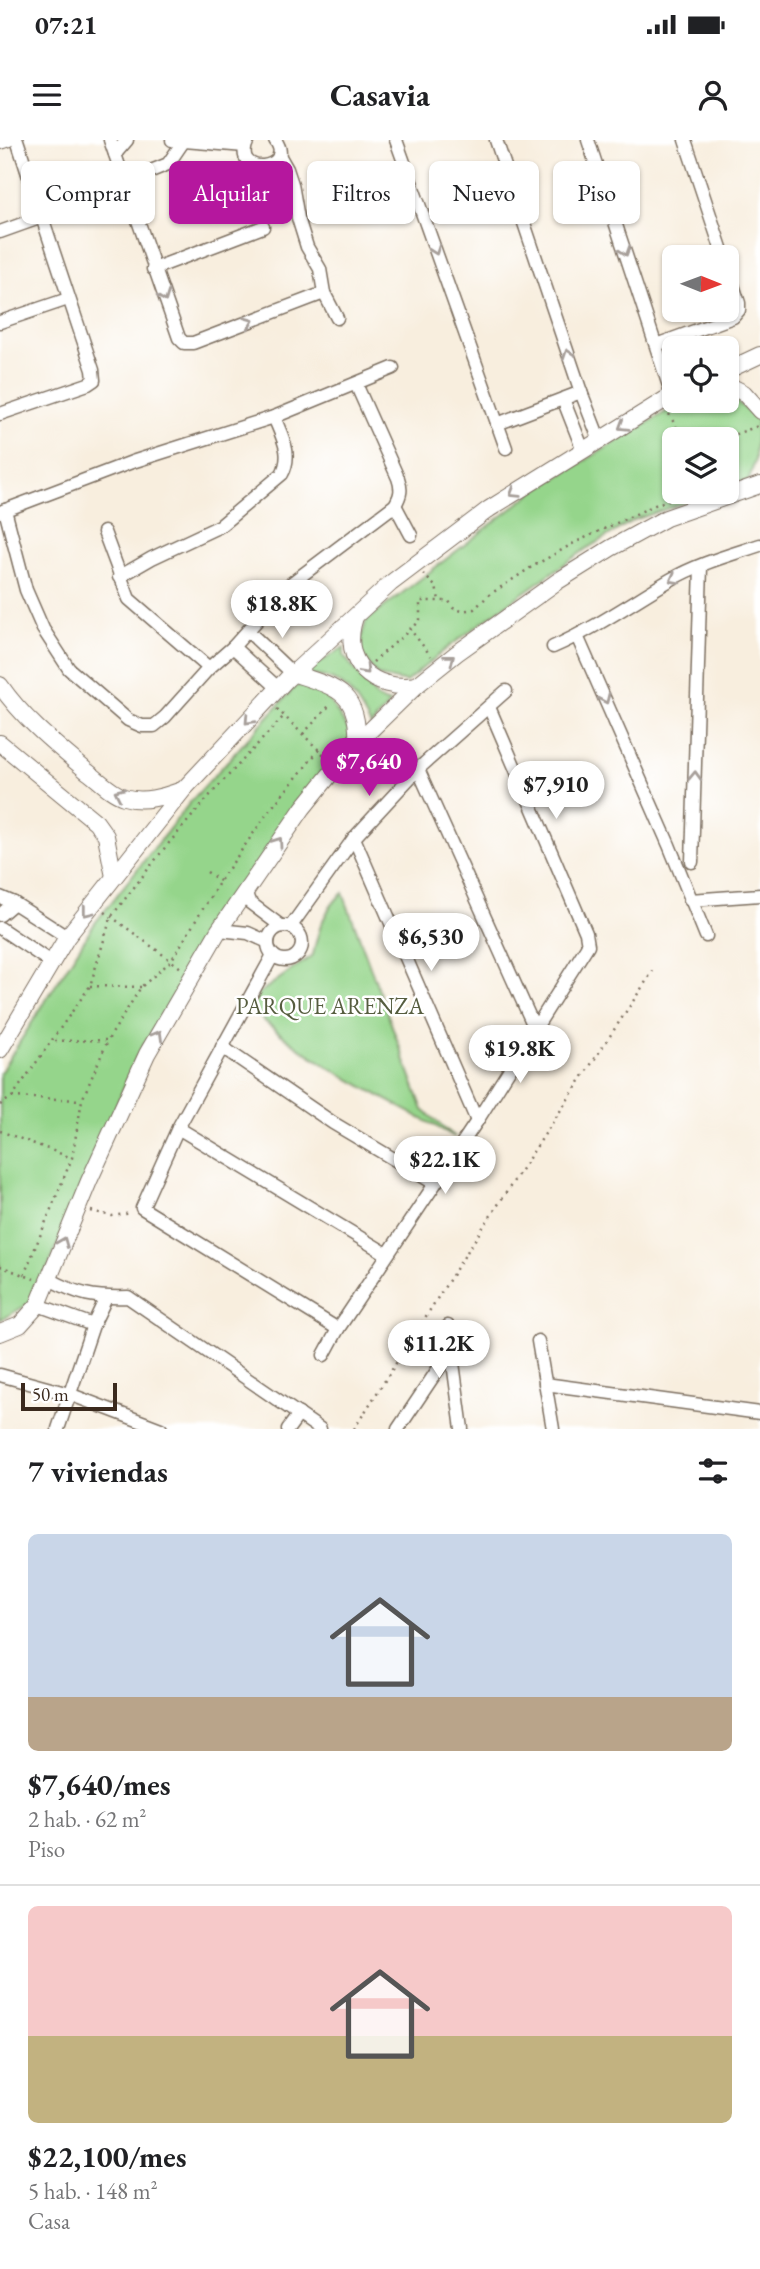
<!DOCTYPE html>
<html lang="es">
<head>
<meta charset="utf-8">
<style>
  body { margin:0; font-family:"EB Garamond",serif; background:#f2f2f2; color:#202124; height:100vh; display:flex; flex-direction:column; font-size:26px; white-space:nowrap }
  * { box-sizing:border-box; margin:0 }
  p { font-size:23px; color:#757577 }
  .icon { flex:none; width:38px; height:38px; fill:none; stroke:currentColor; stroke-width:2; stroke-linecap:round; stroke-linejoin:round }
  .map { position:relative; height:1289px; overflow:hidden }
  .details { display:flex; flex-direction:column; background:#fff; flex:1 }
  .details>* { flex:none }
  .hud { position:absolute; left:21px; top:21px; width:719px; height:63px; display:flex; gap:14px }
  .needle { width:46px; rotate:91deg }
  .fabs { position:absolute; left:662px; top:105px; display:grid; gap:14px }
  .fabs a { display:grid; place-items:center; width:77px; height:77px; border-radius:10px; background:#fff; box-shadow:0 2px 5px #0004; font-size:35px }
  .scale { position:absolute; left:21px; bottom:18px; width:96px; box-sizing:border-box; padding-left:7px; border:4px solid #3b2a1e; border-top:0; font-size:19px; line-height:24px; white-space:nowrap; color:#3b2a1e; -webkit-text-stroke:5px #fff; paint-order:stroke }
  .price { position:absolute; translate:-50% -60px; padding:0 16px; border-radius:24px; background:#fff; color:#222; font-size:23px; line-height:46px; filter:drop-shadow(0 2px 4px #0008) }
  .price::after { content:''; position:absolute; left:50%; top:42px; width:21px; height:16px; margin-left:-10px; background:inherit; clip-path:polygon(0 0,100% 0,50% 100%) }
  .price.active { background:#b5179e; color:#fff }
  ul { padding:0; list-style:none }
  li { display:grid; align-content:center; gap:14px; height:371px; padding:0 28px }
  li+li { border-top:2px solid #e0e0e0 }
  li span { display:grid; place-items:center; height:217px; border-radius:10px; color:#555 }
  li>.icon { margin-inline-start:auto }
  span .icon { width:126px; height:126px; fill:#fffc; stroke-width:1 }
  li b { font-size:30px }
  h2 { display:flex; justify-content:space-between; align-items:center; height:84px; padding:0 28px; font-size:30px }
  .pill { padding:0 24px; border-radius:10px; background:#fff; box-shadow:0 2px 5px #0004; font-size:24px; line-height:63px }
  .pill.active { background:#b5179e; color:#fff }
  .status { display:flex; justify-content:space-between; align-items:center; height:49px; padding:0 35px; background:#fff; direction:ltr }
  .status svg { height:19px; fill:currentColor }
  header { display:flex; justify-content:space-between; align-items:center; height:91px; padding:0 28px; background:#fff; font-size:32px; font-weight:700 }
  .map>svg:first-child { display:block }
  .green { fill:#95d58b; stroke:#688054; stroke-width:2 }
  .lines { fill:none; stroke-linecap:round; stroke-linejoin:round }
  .minor-casing { stroke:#7d6f61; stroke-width:15 }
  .tertiary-casing { stroke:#7d6f61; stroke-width:18 }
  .path { stroke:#7d6f61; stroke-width:2.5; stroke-dasharray:2 5; stroke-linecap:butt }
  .minor { stroke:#fff; stroke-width:12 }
  .tertiary { stroke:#fff; stroke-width:16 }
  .oneway { stroke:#a79f9a }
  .labels { text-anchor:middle; stroke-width:5; stroke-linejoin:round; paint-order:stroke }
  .park-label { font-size:23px; fill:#565d3f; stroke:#fff }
</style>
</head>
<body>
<div class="status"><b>07:21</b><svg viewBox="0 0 49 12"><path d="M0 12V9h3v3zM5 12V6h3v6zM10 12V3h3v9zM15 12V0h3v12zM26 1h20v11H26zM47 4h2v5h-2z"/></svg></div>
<header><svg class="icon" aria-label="menu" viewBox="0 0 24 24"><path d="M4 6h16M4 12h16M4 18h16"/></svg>Casavia<svg class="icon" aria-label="person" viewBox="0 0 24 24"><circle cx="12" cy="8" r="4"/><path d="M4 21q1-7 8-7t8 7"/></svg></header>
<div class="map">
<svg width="760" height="1289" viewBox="0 0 760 1289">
  <rect width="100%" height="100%" fill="#fff"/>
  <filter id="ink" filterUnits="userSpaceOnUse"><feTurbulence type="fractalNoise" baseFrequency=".0143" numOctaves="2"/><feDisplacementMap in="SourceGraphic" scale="14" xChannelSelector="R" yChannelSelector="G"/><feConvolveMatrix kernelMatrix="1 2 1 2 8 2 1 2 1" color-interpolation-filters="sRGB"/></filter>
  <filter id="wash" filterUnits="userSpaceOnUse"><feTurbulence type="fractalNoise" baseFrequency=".00686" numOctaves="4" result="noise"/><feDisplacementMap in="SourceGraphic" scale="28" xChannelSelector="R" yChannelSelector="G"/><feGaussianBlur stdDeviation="1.57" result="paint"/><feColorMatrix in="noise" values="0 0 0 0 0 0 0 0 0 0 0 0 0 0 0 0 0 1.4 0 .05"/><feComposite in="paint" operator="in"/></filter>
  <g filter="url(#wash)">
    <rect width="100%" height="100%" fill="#f8eede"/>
    <g class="green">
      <polygon points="726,253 757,279 755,320 749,340 726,348 726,299 674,299 674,352 716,352 634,380 583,411 503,467 446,509 406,542 378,536 358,509 366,481 533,352 684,261 726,261"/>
      <path d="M344,507V516L378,559L390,563L371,586C353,552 341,532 299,536Z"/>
      <polygon points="308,542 320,547 353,596 251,733 138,914 34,1161 0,1180 0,933 95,783 192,660 295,547"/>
      <path d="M343,753L423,970L455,997C384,957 307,923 248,866L252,858L313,815C318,791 324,769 343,753Z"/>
    </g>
  </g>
  <g filter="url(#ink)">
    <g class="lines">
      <g class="minor-casing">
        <g id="minor">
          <polyline points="110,0 179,198 184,203 193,203 324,153"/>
          <polyline points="172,0 245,6"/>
          <path d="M248,0C229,38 298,31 275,0"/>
          <polyline points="396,0 506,308"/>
          <polyline points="496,0 581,252 600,301"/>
          <polyline points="588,0 672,255"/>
          <polyline points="685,0 724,117"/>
          <polyline points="0,3 9,0"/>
          <polyline points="115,14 127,0"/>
          <polyline points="279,15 287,29 292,44 298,78 307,107 320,129 324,153 337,178"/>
          <polyline points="146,33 168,24 183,2"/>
          <polyline points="0,92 42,77 17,0"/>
          <polyline points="153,129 263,87"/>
          <polyline points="0,182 68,159"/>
          <polyline points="656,205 733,177 739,170 739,163 726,124"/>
          <polyline points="563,259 583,310"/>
          <polyline points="0,274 88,244 94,240 93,230 42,77"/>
          <polyline points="497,284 581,252"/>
          <polyline points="395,365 411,395"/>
          <path d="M5,370L26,450L43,489L69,529L128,580L142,586H154L165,577L209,528L233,507L289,445L395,365C401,355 402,349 398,338L356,244"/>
          <polyline points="0,372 132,322 274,277 393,228"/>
          <polyline points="104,392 129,459 209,528"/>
          <path d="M119,437L152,418L220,386L282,334C293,314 282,297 274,277"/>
          <polyline points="248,491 292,533"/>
          <polyline points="577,496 669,705 706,796"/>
          <polyline points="233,507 278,548"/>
          <path d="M553,507C594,489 631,463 670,440C697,424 730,415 760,405"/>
          <polyline points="418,629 536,891"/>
          <polyline points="354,698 477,981"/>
          <polyline points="692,722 701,426"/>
          <polyline points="245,750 249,762 281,786"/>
          <polyline points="0,757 14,763 67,797"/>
          <polyline points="690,760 760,755"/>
          <polyline points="0,775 14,763"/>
          <circle cx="285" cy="803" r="17"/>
          <polyline points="291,786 354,698 418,629 506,551"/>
          <polyline points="0,788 52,823"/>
          <polyline points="219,790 248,793 268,802"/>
          <polyline points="273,815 178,988 142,1068 338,1189"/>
          <polyline points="222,907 333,983 434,1043"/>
          <polyline points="178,988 387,1114"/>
          <path d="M49,1139C79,1155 93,1158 128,1157L320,1289"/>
          <polyline points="38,1165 93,1185"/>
          <polyline points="448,1186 462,1289"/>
          <polyline points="538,1201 553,1289"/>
          <polyline points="324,1215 338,1189 477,981 588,805 586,793 489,567"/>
          <polyline points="0,1235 69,1254 161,1289"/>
          <polyline points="545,1244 760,1273"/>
          <polyline points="58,1289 93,1185 106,1158"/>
          <polyline points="288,1289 299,1274"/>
          <polyline points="398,1289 451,1210"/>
        </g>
      </g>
      <g class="tertiary-casing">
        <g id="tertiary">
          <polyline points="726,231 760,215"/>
          <polyline points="726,244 744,253 760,271"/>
          <path d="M355,477C340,523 373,552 417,545"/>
          <path d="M292,533C335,547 360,551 357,604"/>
          <path d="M0,545C23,579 57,606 88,632C99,640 111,653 124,657C143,663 163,657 182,650"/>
          <polyline points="0,603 96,682 106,696 114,737"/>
          <polyline points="0,910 67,797 184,649 287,539 391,443 489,369 674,254"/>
          <polyline points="0,1193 20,1185 38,1165 89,1041 147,914 219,790 303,668 349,611 417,545 457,513 558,441 611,408 666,378 760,345"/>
        </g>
      </g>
      <g class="path">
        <polyline points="669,274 683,299"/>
        <polyline points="722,299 758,286"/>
        <polyline points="423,434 436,447 439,460"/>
        <polyline points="409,488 431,516"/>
        <polyline points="373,522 420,481 420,461 449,461 453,468 462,471 474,469 489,455 530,428 574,403 657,364 692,352"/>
        <polyline points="277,569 325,616"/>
        <polyline points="303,594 331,564"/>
        <polyline points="207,732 220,741"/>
        <polyline points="105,772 181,828"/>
        <polyline points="90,846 141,847"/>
        <polyline points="55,901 108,900"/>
        <polyline points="12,957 82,960"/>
        <polyline points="0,965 12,957 90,846 111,777 163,710 212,653 284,576"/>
        <polyline points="0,991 72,1018"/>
        <polyline points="91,1071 112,1076 132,1073"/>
        <polyline points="0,1126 34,1139"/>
        <polyline points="24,1135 72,1018 82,960 108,900 141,847 171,821 220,741 269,671 319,610"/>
        <polyline points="354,1289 474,1101 653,831"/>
      </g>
      <use href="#minor" class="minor"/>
      <use href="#tertiary" class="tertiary"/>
    </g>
    <defs><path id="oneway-chevron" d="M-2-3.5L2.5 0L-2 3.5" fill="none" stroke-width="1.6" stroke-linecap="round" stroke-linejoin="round" transform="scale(1.75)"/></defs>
    <g class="oneway">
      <use href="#oneway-chevron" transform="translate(435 110) rotate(70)"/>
      <use href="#oneway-chevron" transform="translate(625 111) rotate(72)"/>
      <use href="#oneway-chevron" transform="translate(164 157) rotate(69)"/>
      <use href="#oneway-chevron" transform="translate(249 182) rotate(-21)"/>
      <use href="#oneway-chevron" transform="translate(568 214) rotate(-109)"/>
      <use href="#oneway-chevron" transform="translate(623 286) rotate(148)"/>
      <use href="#oneway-chevron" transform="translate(514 353) rotate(148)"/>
      <use href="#oneway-chevron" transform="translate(674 439) rotate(152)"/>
      <use href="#oneway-chevron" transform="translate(450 519) rotate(-38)"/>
      <use href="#oneway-chevron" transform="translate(365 530) rotate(46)"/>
      <use href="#oneway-chevron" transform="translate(605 559) rotate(66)"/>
      <use href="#oneway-chevron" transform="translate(249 580) rotate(133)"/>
      <use href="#oneway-chevron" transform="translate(695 636) rotate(-88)"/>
      <use href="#oneway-chevron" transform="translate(119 653) rotate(-155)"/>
      <use href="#oneway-chevron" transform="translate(278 702) rotate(-55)"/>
      <use href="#oneway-chevron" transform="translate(87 772) rotate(128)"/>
      <use href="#oneway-chevron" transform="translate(158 895) rotate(-60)"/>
      <use href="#oneway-chevron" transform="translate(63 1102) rotate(-68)"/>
    </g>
  </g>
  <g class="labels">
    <g class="park-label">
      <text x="330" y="874">PARQUE ARENZA</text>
    </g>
  </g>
</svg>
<div class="fabs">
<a><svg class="needle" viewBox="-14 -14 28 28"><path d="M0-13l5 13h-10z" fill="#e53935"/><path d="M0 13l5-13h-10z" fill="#757577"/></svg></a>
<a><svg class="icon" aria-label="locate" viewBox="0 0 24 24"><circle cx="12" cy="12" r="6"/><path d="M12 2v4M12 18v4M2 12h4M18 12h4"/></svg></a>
<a><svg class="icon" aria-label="layers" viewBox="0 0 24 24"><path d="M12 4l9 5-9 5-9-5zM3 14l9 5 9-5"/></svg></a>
</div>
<div class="scale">50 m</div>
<b class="price" style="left:282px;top:500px">$18.8K</b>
<b class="price active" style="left:369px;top:658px">$7,640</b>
<b class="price" style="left:556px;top:681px">$7,910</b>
<b class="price" style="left:431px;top:833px">$6,530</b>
<b class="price" style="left:520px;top:945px">$19.8K</b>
<b class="price" style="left:445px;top:1056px">$22.1K</b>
<b class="price" style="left:439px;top:1240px">$11.2K</b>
<div class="hud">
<a class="pill">Comprar</a>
<a class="pill active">Alquilar</a>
<a class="pill">Filtros</a>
<a class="pill">Nuevo</a>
<a class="pill">Piso</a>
</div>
</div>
<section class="details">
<h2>7 viviendas<svg class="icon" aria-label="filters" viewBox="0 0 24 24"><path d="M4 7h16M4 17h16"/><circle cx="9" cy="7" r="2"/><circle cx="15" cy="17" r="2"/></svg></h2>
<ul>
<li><span style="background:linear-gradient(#c9d6e8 75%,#b9a48a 0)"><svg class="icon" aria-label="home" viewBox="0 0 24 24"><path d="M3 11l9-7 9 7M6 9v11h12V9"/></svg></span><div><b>$7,640/mes</b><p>2 hab. · 62 m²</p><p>Piso</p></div></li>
<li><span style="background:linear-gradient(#f6c9c9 60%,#c2b280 0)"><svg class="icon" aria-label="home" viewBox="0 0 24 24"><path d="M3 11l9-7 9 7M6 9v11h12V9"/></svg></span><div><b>$22,100/mes</b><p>5 hab. · 148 m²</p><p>Casa</p></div></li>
</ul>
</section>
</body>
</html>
